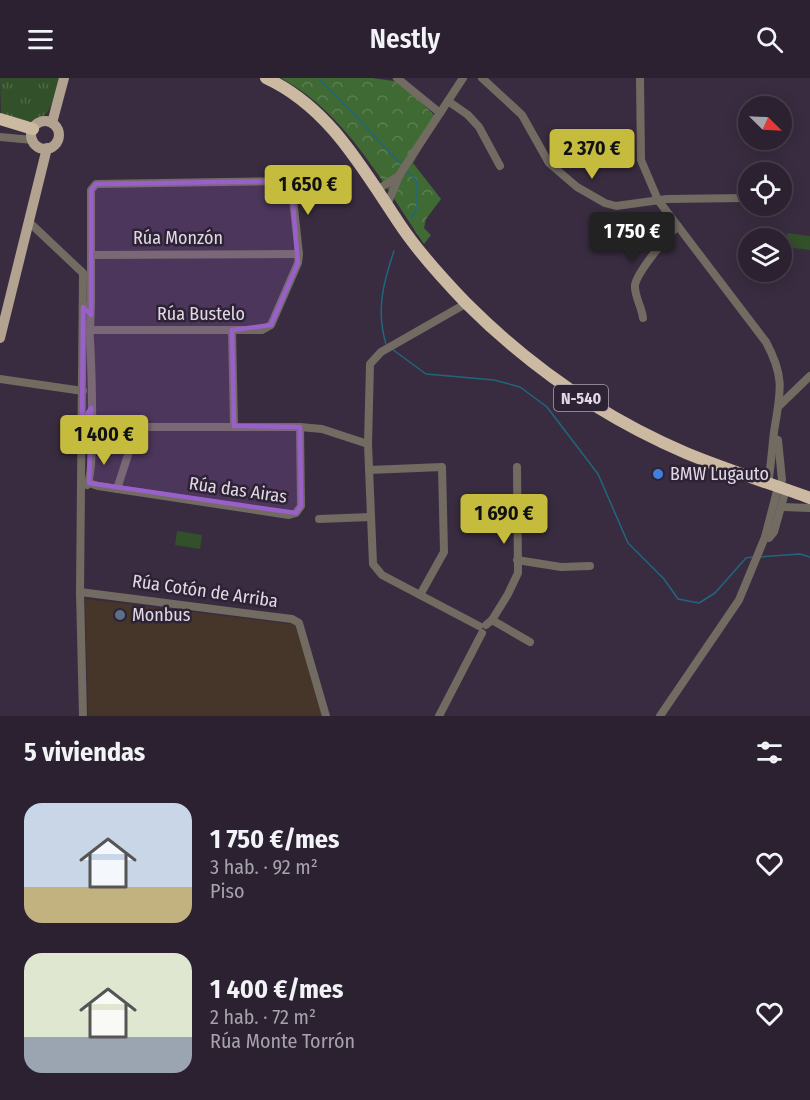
<!DOCTYPE html>
<html lang="es">
<head>
<meta charset="utf-8">
<style>
  body { margin:0; font-family:"Fira Sans Condensed",sans-serif; background:#332938; color:#f1f3f6; height:100vh; display:flex; flex-direction:column; font-size:22px; white-space:nowrap }
  * { box-sizing:border-box; margin:0 }
  p { font-size:20px; color:#a6a3ab }
  .icon { flex:none; width:33px; height:33px; fill:none; stroke:currentColor; stroke-width:2; stroke-linecap:round; stroke-linejoin:round }
  .map { position:relative; height:638px; overflow:hidden }
  .details { display:flex; flex-direction:column; background:#2b2130; flex:1 }
  .details>* { flex:none }
  .needle { width:39px; rotate:114deg }
  .controls { position:absolute; left:738px; top:18px; display:grid; gap:12px }
  .controls a { display:grid; place-items:center; width:54px; height:54px; border-radius:50%; background:#2b2130; box-shadow:0 3px 15px #0003,0 0 0 2px #473e4c; font-size:30px }
  .price { position:absolute; translate:-50% -51px; padding:0 14px; border-radius:6px; background:#c5bc3d; color:#111; font-size:20px; line-height:39px; filter:drop-shadow(0 2px 3px #0008) }
  .price::after { content:''; position:absolute; left:50%; top:36px; width:18px; height:14px; margin-left:-9px; background:inherit; clip-path:polygon(0 0,100% 0,50% 100%) }
  .price.active { background:#222; color:#fff }
  ul { padding:0; list-style:none }
  li { display:flex; align-items:center; gap:18px; height:150px; padding:0 24px }
  li span { display:grid; place-items:center; flex:none; width:168px; height:120px; border-radius:18px; color:#555 }
  li>.icon { margin-inline-start:auto }
  span .icon { width:72px; height:72px; fill:#fffc; stroke-width:1 }
  li b { font-size:26px }
  h2 { display:flex; justify-content:space-between; align-items:center; height:72px; padding:0 24px; font-size:26px }
  header { display:flex; justify-content:space-between; align-items:center; height:78px; padding:0 24px; background:#2b2130; font-size:27px; font-weight:600 }
  .map>svg:first-child { display:block }
  .industrial { fill:#453629 }
  .grass { fill:url(#grass-tufts) }
  .forest { fill:url(#forest-crowns) }
  .park { fill:#325029 }
  .lines { fill:none; stroke-linecap:round; stroke-linejoin:round }
  .stream { stroke:#20677d; stroke-width:1.5 }
  .minor { stroke:#726b62; stroke-width:8 }
  .major { stroke:#b2a390; stroke-width:10 }
  .highway { stroke:#ccb9a2; stroke-width:12 }
  .marked { fill:#9960ca; fill-opacity:0.2; stroke:#9960ca; stroke-width:4.5; stroke-linejoin:round }
  .shop-dot { fill:#3f7fe0; stroke:#2e2235; stroke-width:2 }
  .service-dot { fill:#5c6f8a; stroke:#2e2235; stroke-width:2 }
  .labels { text-anchor:middle; stroke-width:5; stroke-linejoin:round; paint-order:stroke }
  .shield { fill:#2e2235; stroke:#aba1b0; stroke-width:1.5 }
  .shield-label { font-size:16px; font-weight:bold; fill:#e0d8e5 }
  .street-label { font-size:18px; fill:#e0d8e5; stroke:#2e2235 }
  .poi-label { font-size:18px; fill:#e0d8e5; stroke:#2e2235; text-anchor:start }
</style>
</head>
<body>
<header><svg class="icon" aria-label="menu" viewBox="0 0 24 24"><path d="M4 6h16M4 12h16M4 18h16"/></svg>Nestly<svg class="icon" aria-label="search" viewBox="0 0 24 24"><circle cx="10" cy="10" r="6"/><path d="M15 15l6 6"/></svg></header>
<div class="map">
<svg width="810" height="638" viewBox="0 0 810 638">
  <defs>
    <pattern id="grass-tufts" width="24" height="20" patternUnits="userSpaceOnUse" patternTransform="scale(1.5)"><rect width="24" height="20" fill="#325029"/><path d="M3 7l-1-3M5 7V3M7 7l1-3M15 17l-1-3M17 17v-4M19 17l1-3" fill="none" stroke="#4f6848"/></pattern>
    <pattern id="forest-crowns" width="20" height="18" patternUnits="userSpaceOnUse" patternTransform="scale(1.5)"><rect width="20" height="18" fill="#406a33"/><path d="M2 6a3 3 0 1 1 6 0M12 15a3 3 0 1 1 6 0" fill="none" stroke="#5b7f50"/></pattern>
  </defs>
  <rect width="100%" height="100%" fill="#392c40"/>
  <polygon class="industrial" points="85,521 291,546 296,549 324,638 88,638"/>
  <path class="grass" d="M0,0H59C55,17 52,43 29,43C21,44 9,38 1,35Z"/>
  <path class="forest" d="M281,0H372L401,4L438,41L413,85L441,121L426,141L424,150L431,157L424,166C383,106 347,36 281,0Z"/>
  <g class="park">
    <polygon points="787,155 810,158 810,172 785,169"/>
    <polygon points="177,453 202,457 200,471 175,467"/>
  </g>
  <g class="lines">
    <g class="stream">
      <polyline points="319,0 401,86"/>
      <polyline points="406,92 417,103 417,130 411,140"/>
      <path d="M386,266C376,233 383,205 394,173"/>
      <polyline points="392,271 426,296 494,302 520,309 547,329 598,396 628,465 664,501 678,521 699,525 715,515 746,480 752,479"/>
      <polyline points="760,479 800,476 810,479"/>
    </g>
    <g class="minor">
      <polyline points="397,0 440,35"/>
      <polyline points="482,0 522,37 549,85 577,109 605,125 616,128 667,121 744,120"/>
      <path d="M640,0L641,82L658,122L766,264C786,301 780,315 774,354C772,371 771,388 768,405"/>
      <polyline points="448,23 468,37 479,49 500,88"/>
      <polyline points="0,59 33,62"/>
      <polyline points="377,112 400,97"/>
      <polyline points="387,127 400,96 463,0"/>
      <polyline points="30,145 83,195 80,514 83,638"/>
      <polyline points="91,177 299,176"/>
      <polyline points="467,225 381,274 370,286 368,366 373,486 382,497 479,548"/>
      <polyline points="83,229 91,225 91,112 96,106 291,103 299,176 298,185 271,247 262,252 90,252 91,225"/>
      <path d="M643,240C642,229 634,218 635,207C637,194 668,157 678,148"/>
      <polyline points="232,252 234,348"/>
      <polyline points="0,301 83,313"/>
      <polyline points="780,327 810,298"/>
      <polyline points="92,347 137,349 300,349 322,351 368,366"/>
      <polyline points="774,361 778,362 782,402"/>
      <polyline points="369,392 442,389 444,474 420,517"/>
      <polyline points="89,405 98,408 289,437 296,435 301,428 300,349"/>
      <path d="M87,407C96,393 91,272 89,248"/>
      <polyline points="117,411 137,349"/>
      <polyline points="782,429 810,430"/>
      <polyline points="319,441 371,439"/>
      <polyline points="765,459 769,460 774,454 784,418"/>
      <polyline points="517,482 561,489 590,488"/>
      <polyline points="80,514 292,541 299,545 326,638"/>
      <polyline points="492,542 530,564"/>
      <polyline points="486,547 492,542 508,516 518,495 517,389"/>
      <polyline points="439,638 482,555"/>
      <polyline points="660,638 739,522 765,459 778,409"/>
    </g>
    <g class="major">
      <circle cx="45" cy="57" r="14"/>
      <polyline points="52,45 64,0"/>
      <polyline points="0,260 47,70"/>
    </g>
    <g class="highway">
      <path d="M266,0C329,29 362,90 399,145C418,174 442,200 466,225C529,288 604,340 686,375C727,392 769,405 810,420"/>
      <polyline points="0,41 33,51"/>
    </g>
  </g>
  <path class="marked" d="M291,103L298,185L271,247L232,252L234,348L300,349L301,428L296,435L89,405L91,330L82,344L83,229L91,237V112L96,106Z"/>
  <circle class="shop-dot" cx="658" cy="396" r="6"/>
  <circle class="service-dot" cx="120" cy="537" r="6"/>
  <g class="labels">
    <rect class="shield" x="554" y="307" width="54" height="26" rx="4.5"/>
    <g class="shield-label">
      <text x="581" y="326">N-540</text>
    </g>
    <g class="street-label">
      <text x="178" y="166">Rúa Monzón</text>
      <text x="201" y="242">Rúa Bustelo</text>
      <text transform="translate(238 412) rotate(8)" y="6">Rúa das Airas</text>
      <text transform="translate(205 513) rotate(8)" y="6">Rúa Cotón de Arriba</text>
    </g>
    <g class="poi-label">
      <text x="670" y="402">BMW Lugauto</text>
      <text x="132" y="543">Monbus</text>
    </g>
  </g>
</svg>
<div class="controls">
<a><svg class="needle" viewBox="-14 -14 28 28"><path d="M0-13l5 13h-10z" fill="#e53935"/><path d="M0 13l5-13h-10z" fill="#a6a3ab"/></svg></a>
<a><svg class="icon" aria-label="locate" viewBox="0 0 24 24"><circle cx="12" cy="12" r="6"/><path d="M12 2v4M12 18v4M2 12h4M18 12h4"/></svg></a>
<a><svg class="icon" aria-label="layers" viewBox="0 0 24 24"><path d="M12 4l9 5-9 5-9-5zM3 14l9 5 9-5"/></svg></a>
</div>
<b class="price" style="left:592px;top:102px">2 370 €</b>
<b class="price" style="left:308px;top:138px">1 650 €</b>
<b class="price active" style="left:632px;top:185px">1 750 €</b>
<b class="price" style="left:104px;top:388px">1 400 €</b>
<b class="price" style="left:504px;top:467px">1 690 €</b>
</div>
<section class="details">
<h2>5 viviendas<svg class="icon" aria-label="filters" viewBox="0 0 24 24"><path d="M4 7h16M4 17h16"/><circle cx="9" cy="7" r="2"/><circle cx="15" cy="17" r="2"/></svg></h2>
<ul>
<li><span style="background:linear-gradient(#c9d6e8 70%,#c2b280 0)"><svg class="icon" aria-label="home" viewBox="0 0 24 24"><path d="M3 11l9-7 9 7M6 9v11h12V9"/></svg></span><div><b>1 750 €/mes</b><p>3 hab. · 92 m²</p><p>Piso</p></div><svg class="icon" aria-label="heart" viewBox="0 0 24 24"><path d="M12 20l-8-8c-3-5 5-10 8-4 3-6 11-1 8 4z"/></svg></li>
<li><span style="background:linear-gradient(#dfe7d0 70%,#9aa5b1 0)"><svg class="icon" aria-label="home" viewBox="0 0 24 24"><path d="M3 11l9-7 9 7M6 9v11h12V9"/></svg></span><div><b>1 400 €/mes</b><p>2 hab. · 72 m²</p><p>Rúa Monte Torrón</p></div><svg class="icon" aria-label="heart" viewBox="0 0 24 24"><path d="M12 20l-8-8c-3-5 5-10 8-4 3-6 11-1 8 4z"/></svg></li>
</ul>
</section>
</body>
</html>
